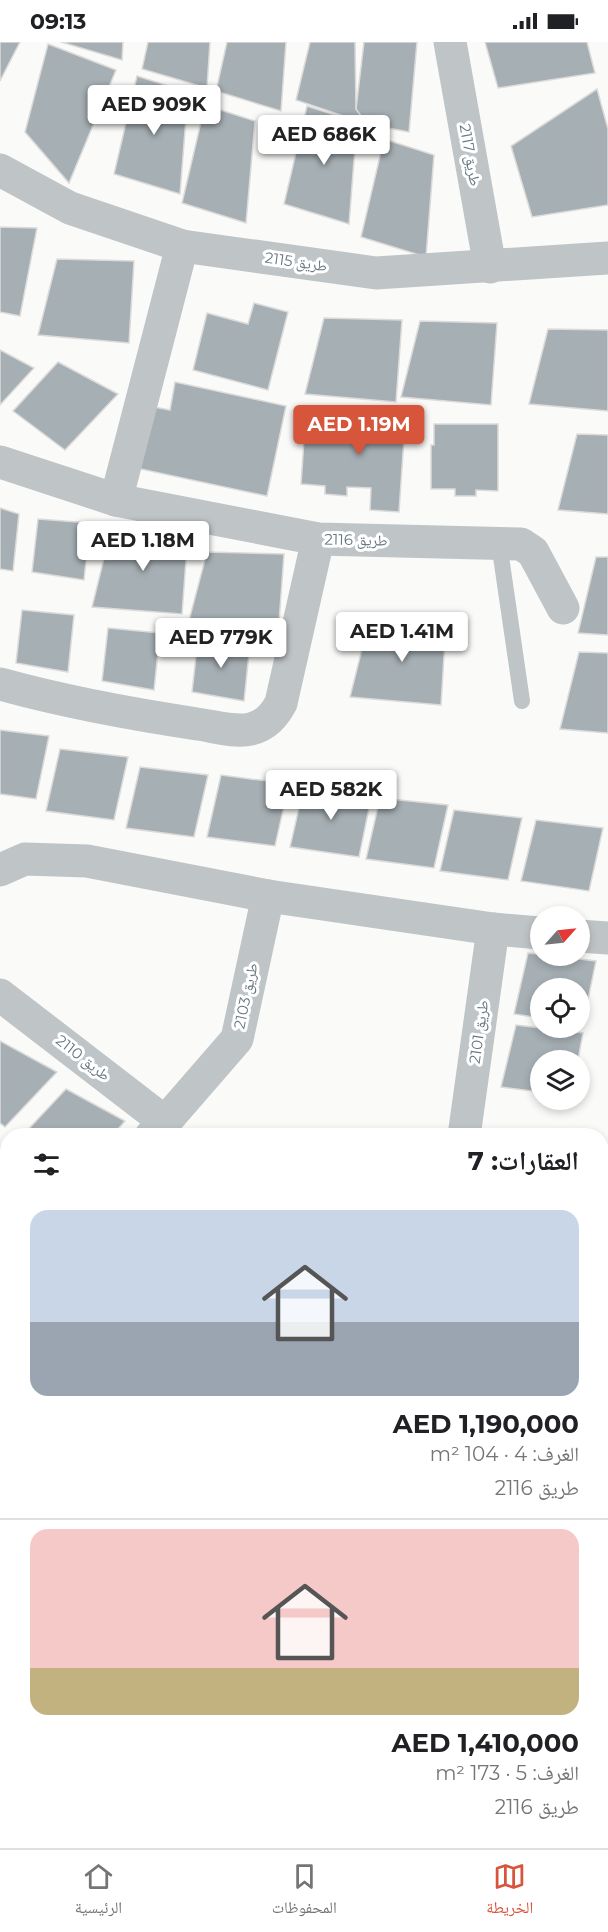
<!DOCTYPE html>
<html lang="ar">
<head>
<meta charset="utf-8">
<style>
  body { margin:0; font-family:Montserrat,"Noto Naskh Arabic",sans-serif; background:#f2f2f2; color:#202124; direction:rtl; height:100vh; display:flex; flex-direction:column; font-size:22px; white-space:nowrap }
  * { box-sizing:border-box; margin:0 }
  p { font-size:20px; color:#757577 }
  .icon { flex:none; width:33px; height:33px; fill:none; stroke:currentColor; stroke-width:2; stroke-linecap:round; stroke-linejoin:round }
  .map { position:relative; flex:1; overflow:hidden; direction:ltr }
  .details { position:absolute; left:0px; top:1086px; width:609px; height:720px; display:flex; flex-direction:column; background:#fff; border-radius:24px 24px 0 0; box-shadow:0 3px 9px #0003; direction:rtl }
  .details>* { flex:none }
  .needle { width:39px; rotate:63deg }
  .controls { position:absolute; left:530px; top:864px; display:grid; gap:12px }
  .controls a { display:grid; place-items:center; width:60px; height:60px; border-radius:50%; background:#fff; box-shadow:0 3px 9px #0003; font-size:30px }
  .price { position:absolute; translate:-50% -51px; padding:0 14px; border-radius:6px; background:#fff; color:#222; font-size:20px; line-height:39px; filter:drop-shadow(0 2px 3px #0008) }
  .price::after { content:''; position:absolute; left:50%; top:36px; width:18px; height:14px; margin-left:-9px; background:inherit; clip-path:polygon(0 0,100% 0,50% 100%) }
  .price.current { background:#d7553b; color:#fff }
  ul { padding:0; list-style:none }
  li { display:grid; align-content:center; gap:12px; height:318px; padding:0 30px }
  li+li { border-top:2px solid #e0e0e0 }
  li span { display:grid; place-items:center; height:186px; border-radius:18px; color:#555 }
  li>.icon { margin-inline-start:auto }
  span .icon { width:108px; height:108px; fill:#fffc; stroke-width:1 }
  li b { font-size:26px }
  h2 { display:flex; justify-content:space-between; align-items:center; height:72px; padding:0 30px; font-size:26px }
  .status { display:flex; justify-content:space-between; align-items:center; height:42px; padding:0 30px; background:#fff; direction:ltr }
  .status svg { height:16px; fill:currentColor }
  .tabs { display:flex; justify-content:space-around; align-items:center; height:84px; border-top:2px solid #e0e0e0; background:#fff; font-size:16px; color:#757577 }
  .tabs a { display:grid; justify-items:center; gap:3px }
  .tabs .current { color:#d7553b }
  .map>svg:first-child { display:block }
  .building { fill:#a6afb4; stroke:#dcdbda; stroke-width:1.5 }
  .lines { fill:none; stroke-linecap:round; stroke-linejoin:round }
  .secondary-casing { stroke:#b4babe; stroke-width:36 }
  .lane { stroke:#bfc4c7; stroke-width:16 }
  .street { stroke:#bfc4c7; stroke-width:33 }
  .secondary { stroke:#fff; stroke-width:33 }
  .labels { text-anchor:middle; stroke-width:6; stroke-linejoin:round; paint-order:stroke }
  .street-label { font-size:15px; fill:#667780; stroke:#fff }
</style>
</head>
<body>
<div class="status"><b>09:13</b><svg viewBox="0 0 49 12"><path d="M0 12V9h3v3zM5 12V6h3v6zM10 12V3h3v9zM15 12V0h3v12zM26 1h20v11H26zM47 4h2v5h-2z"/></svg></div>
<div class="map">
<svg width="608" height="1806" viewBox="0 0 608 1806">
  <rect width="100%" height="100%" fill="#fafaf8"/>
  <g class="building">
    <polygon points="0,0 20,0 0,39"/>
    <polygon points="61,0 123,0 122,18"/>
    <polygon points="148,0 210,0 207,46 142,27"/>
    <polygon points="227,0 286,0 281,69 216,49"/>
    <polygon points="310,0 355,0 356,67 367,82 296,58"/>
    <polygon points="364,0 417,0 409,90 367,82 356,67"/>
    <polygon points="485,0 587,0 595,31 498,46"/>
    <polygon points="48,2 116,28 69,141 25,90"/>
    <polygon points="137,34 188,50 180,152 114,132"/>
    <polygon points="597,47 608,87 608,163 532,175 511,104"/>
    <polygon points="205,63 255,79 246,181 182,161"/>
    <polygon points="307,64 357,80 349,182 284,162"/>
    <polygon points="384,97 434,113 426,215 361,195"/>
    <polygon points="0,185 37,186 20,274 0,270"/>
    <polygon points="57,217 134,219 129,301 38,293"/>
    <polygon points="254,261 288,270 268,348 193,328 207,271 248,282"/>
    <polygon points="324,276 402,278 396,360 305,352"/>
    <polygon points="420,279 497,281 491,363 401,355"/>
    <polygon points="548,287 608,288 608,369 529,362"/>
    <polygon points="0,308 34,326 0,363"/>
    <polygon points="58,320 118,352 65,408 13,369"/>
    <polygon points="175,340 286,364 267,454 136,426 149,364 170,368"/>
    <polygon points="363,364 406,367 399,470 370,468 371,446 347,445 347,454 325,452 325,444 301,442 304,398 311,399 312,381 337,383 337,378 362,380"/>
    <polygon points="434,382 498,382 498,449 476,448 476,454 455,454 455,447 431,447 431,403 434,403"/>
    <polygon points="577,392 608,393 608,472 558,468"/>
    <polygon points="0,466 19,472 13,529 0,527"/>
    <polygon points="38,477 90,481 84,538 32,530"/>
    <polygon points="111,488 188,491 182,572 92,565"/>
    <polygon points="207,510 284,512 278,594 187,586"/>
    <polygon points="596,515 608,515 608,593 578,591"/>
    <polygon points="22,568 74,573 68,630 16,621"/>
    <polygon points="369,579 446,581 441,663 350,655"/>
    <polygon points="108,586 160,591 154,648 102,639"/>
    <polygon points="198,597 250,602 244,659 192,650"/>
    <polygon points="579,610 608,611 608,691 560,687"/>
    <polygon points="0,688 49,694 36,757 0,752"/>
    <polygon points="60,707 128,715 114,778 46,769"/>
    <polygon points="140,725 208,733 194,795 126,786"/>
    <polygon points="221,733 289,742 275,804 207,795"/>
    <polygon points="304,744 372,752 359,815 290,805"/>
    <polygon points="380,756 448,763 434,826 366,817"/>
    <polygon points="454,768 522,776 508,838 440,829"/>
    <polygon points="536,778 603,786 589,849 521,839"/>
    <polygon points="528,911 596,919 583,982 579,981 579,946 540,946 540,976 514,972"/>
    <polygon points="516,983 583,991 578,1018 540,1018 540,1050 501,1045"/>
    <polygon points="0,999 57,1030 5,1085 0,1081"/>
    <polygon points="66,1047 125,1079 112,1094 22,1094"/>
    <polygon points="0,1121 8,1125 8,1195 0,1203"/>
    <polygon points="602,1776 608,1779 608,1806 474,1806 477,1798 602,1798"/>
    <polygon points="300,1798 351,1798 370,1806 298,1806"/>
  </g>
  <g class="lines">
    <g class="secondary-casing">
      <g id="secondary">
        <polyline points="0,1778 8,1778"/>
        <polyline points="18,1798 29,1806"/>
        <polyline points="89,1798 111,1806"/>
      </g>
    </g>
    <g class="lane">
      <polyline points="499,501 522,659"/>
      <polyline points="602,1758 608,1760"/>
      <polyline points="462,1806 466,1798"/>
    </g>
    <g class="street">
      <polyline points="450,0 490,225"/>
      <polyline points="0,128 70,166 182,204 376,231 608,216"/>
      <polyline points="0,420 116,458 318,497 521,502 533,510 563,566"/>
      <polyline points="116,458 182,204"/>
      <path d="M0,642C65,660 130,672 197,682C213,684 235,691 251,687C266,683 274,674 281,661L318,497"/>
      <polyline points="0,828 25,817 87,819 268,854 493,887 540,891"/>
      <polyline points="579,894 608,896"/>
      <polyline points="0,953 165,1080"/>
      <polyline points="151,1094 165,1080 237,997 268,854"/>
      <polyline points="464,1094 493,887"/>
      <polyline points="0,1233 8,1226"/>
      <polyline points="0,1643 8,1633"/>
    </g>
    <use href="#secondary" class="secondary"/>
  </g>
  <g class="labels">
    <g class="street-label">
      <text transform="translate(470 113) rotate(80)" y="5">طريق 2117</text>
      <text transform="translate(296 220) rotate(8)" y="5">طريق 2115</text>
      <text transform="translate(356 498) rotate(1)" y="5">طريق 2116</text>
      <text transform="translate(246 954) rotate(-78)" y="5">طريق 2103</text>
      <text transform="translate(479 990) rotate(-82)" y="5">طريق 2101</text>
      <text transform="translate(83 1016) rotate(38)" y="5">طريق 2110</text>
    </g>
  </g>
</svg>
<div class="controls">
<a><svg class="needle" viewBox="-14 -14 28 28"><path d="M0-13l5 13h-10z" fill="#e53935"/><path d="M0 13l5-13h-10z" fill="#757577"/></svg></a>
<a><svg class="icon" aria-label="locate" viewBox="0 0 24 24"><circle cx="12" cy="12" r="6"/><path d="M12 2v4M12 18v4M2 12h4M18 12h4"/></svg></a>
<a><svg class="icon" aria-label="layers" viewBox="0 0 24 24"><path d="M12 4l9 5-9 5-9-5zM3 14l9 5 9-5"/></svg></a>
</div>
<b class="price" style="left:154px;top:94px">AED 909K</b>
<b class="price" style="left:324px;top:124px">AED 686K</b>
<b class="price current" style="left:359px;top:414px">AED 1.19M</b>
<b class="price" style="left:143px;top:530px">AED 1.18M</b>
<b class="price" style="left:402px;top:621px">AED 1.41M</b>
<b class="price" style="left:221px;top:627px">AED 779K</b>
<b class="price" style="left:331px;top:779px">AED 582K</b>
<section class="details">
<h2>العقارات: 7<svg class="icon" aria-label="filters" viewBox="0 0 24 24"><path d="M4 7h16M4 17h16"/><circle cx="9" cy="7" r="2"/><circle cx="15" cy="17" r="2"/></svg></h2>
<ul>
<li><span style="background:linear-gradient(#c9d6e8 60%,#9aa5b1 0)"><svg class="icon" aria-label="home" viewBox="0 0 24 24"><path d="M3 11l9-7 9 7M6 9v11h12V9"/></svg></span><div><b>AED 1,190,000</b><p>الغرف: 4 · 104 m²</p><p>طريق 2116</p></div></li>
<li><span style="background:linear-gradient(#f6c9c9 75%,#c2b280 0)"><svg class="icon" aria-label="home" viewBox="0 0 24 24"><path d="M3 11l9-7 9 7M6 9v11h12V9"/></svg></span><div><b>AED 1,410,000</b><p>الغرف: 5 · 173 m²</p><p>طريق 2116</p></div></li>
</ul>
</section>
</div>
<nav class="tabs">
<a class="current"><svg class="icon" aria-label="map" viewBox="0 0 24 24"><path d="M3 6l6-2 6 2 6-2v14l-6 2-6-2-6 2zM9 4v14M15 6v14"/></svg>الخريطة</a>
<a><svg class="icon" aria-label="saved" viewBox="0 0 24 24"><path d="M7 4h10v16l-5-4-5 4z"/></svg>المحفوظات</a>
<a><svg class="icon" aria-label="home" viewBox="0 0 24 24"><path d="M3 11l9-7 9 7M6 9v11h12V9"/></svg>الرئيسية</a>
</nav>
</body>
</html>
